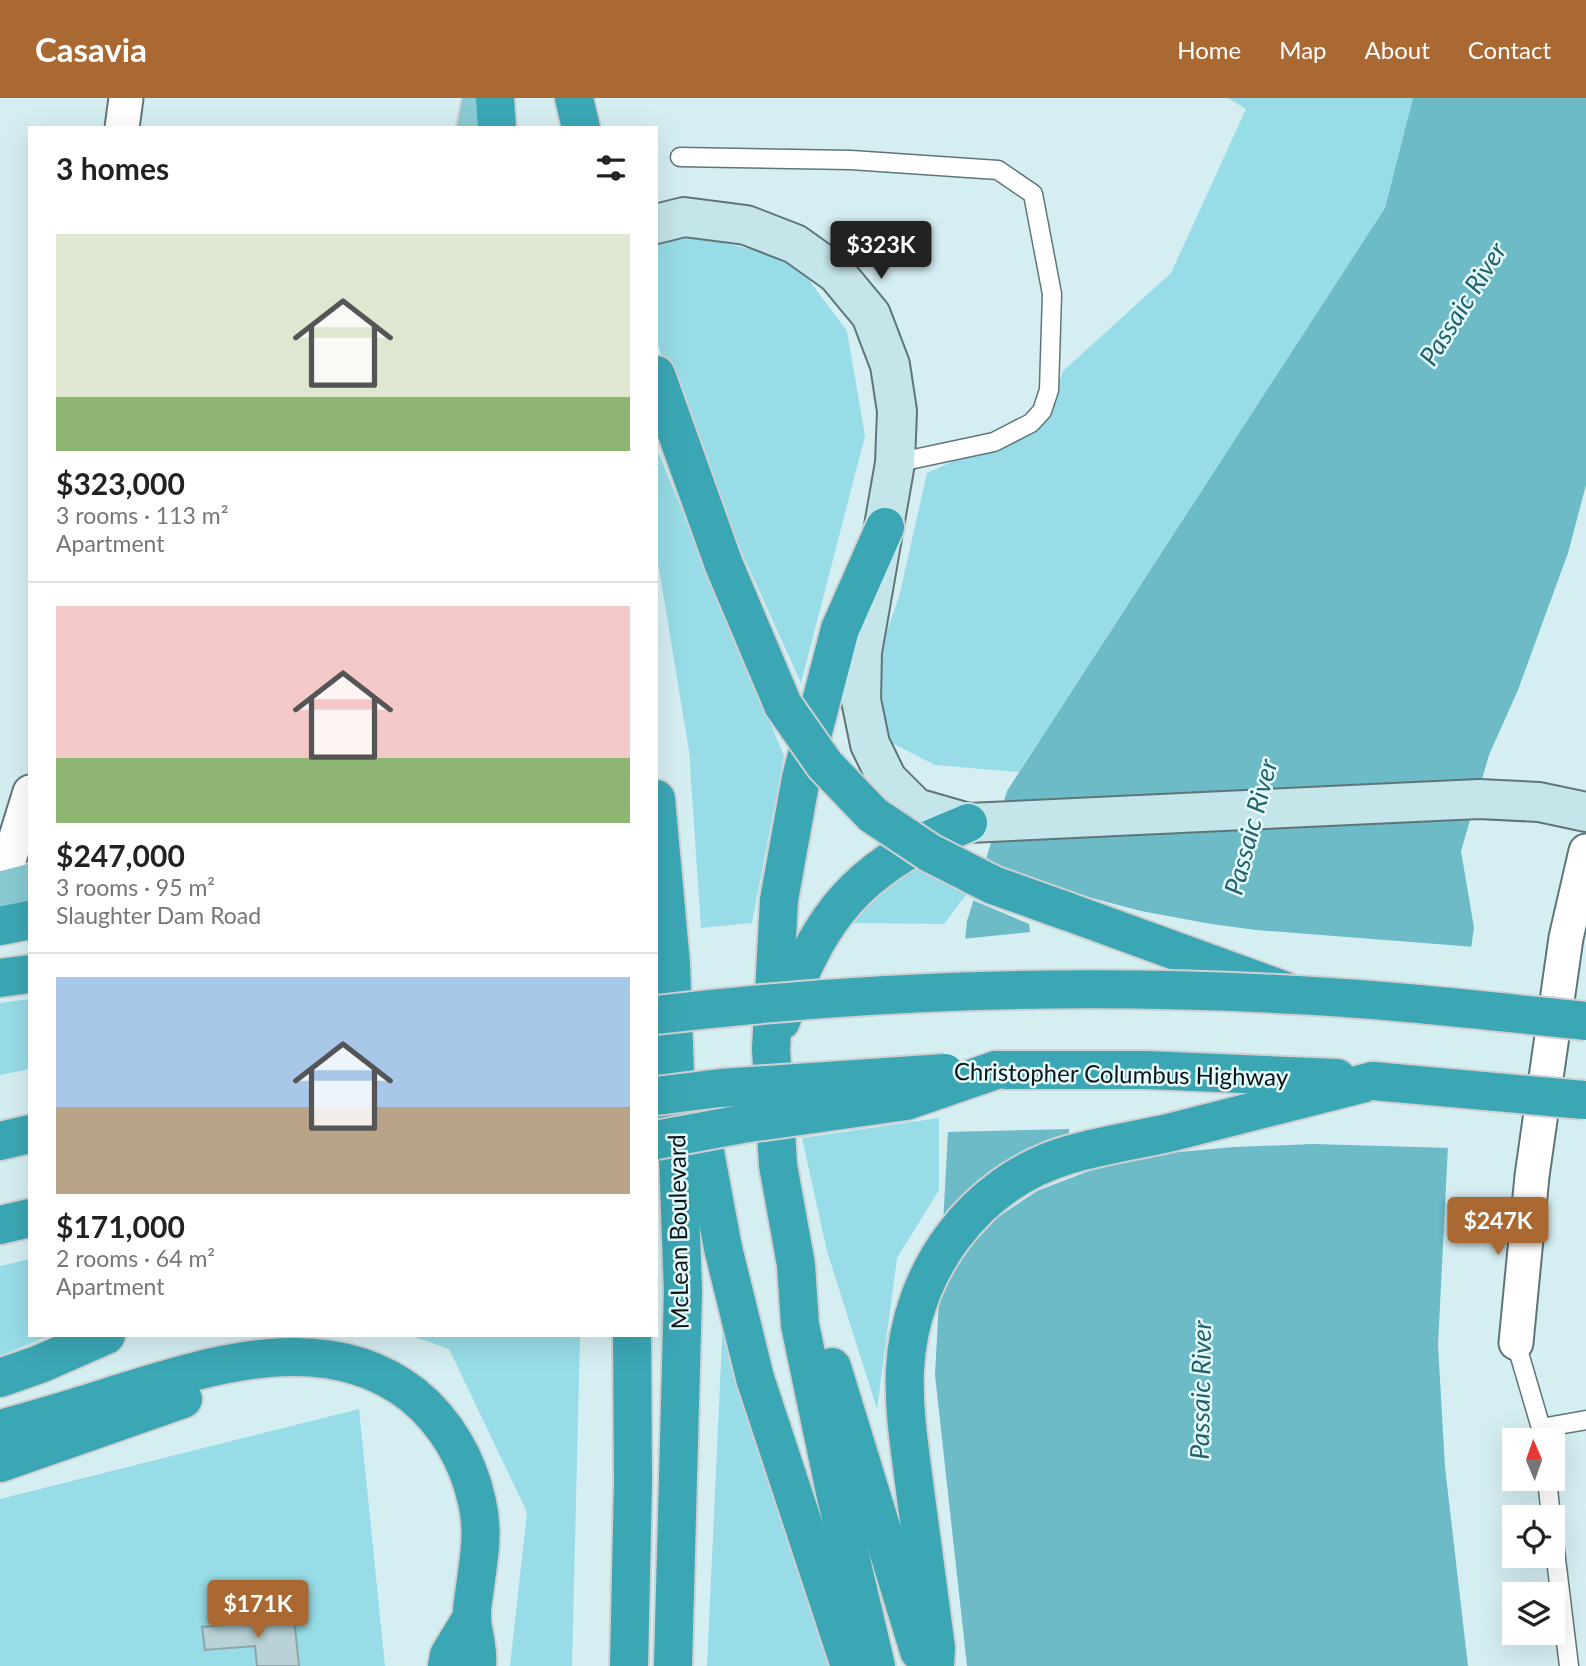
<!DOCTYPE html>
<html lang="en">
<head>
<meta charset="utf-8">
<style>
  body { margin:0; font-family:Lato,sans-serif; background:#f2f2f2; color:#222; height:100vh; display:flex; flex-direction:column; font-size:26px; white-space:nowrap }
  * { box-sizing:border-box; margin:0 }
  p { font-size:23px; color:#767676 }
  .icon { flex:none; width:38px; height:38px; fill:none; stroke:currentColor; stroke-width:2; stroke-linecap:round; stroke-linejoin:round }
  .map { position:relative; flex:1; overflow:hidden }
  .sheet { position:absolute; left:28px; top:28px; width:630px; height:1211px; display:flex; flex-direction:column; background:#fff; border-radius:0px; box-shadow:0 7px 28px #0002 }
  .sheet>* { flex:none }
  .needle { width:46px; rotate:358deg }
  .fabs { position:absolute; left:1502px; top:1330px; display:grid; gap:14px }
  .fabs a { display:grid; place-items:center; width:63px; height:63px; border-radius:0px; background:#fff; box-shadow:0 7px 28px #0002; font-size:35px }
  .price { position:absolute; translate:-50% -60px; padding:0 16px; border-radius:7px; background:#aa6933; color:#fff; font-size:23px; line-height:46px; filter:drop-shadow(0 2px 4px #0008) }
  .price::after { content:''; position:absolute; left:50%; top:42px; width:21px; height:16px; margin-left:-10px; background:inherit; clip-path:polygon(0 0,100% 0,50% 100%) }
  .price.selected { background:#222; color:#fff }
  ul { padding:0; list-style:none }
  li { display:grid; align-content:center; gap:14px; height:371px; padding:0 28px }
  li+li { border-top:2px solid #e0e0e0 }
  li span { display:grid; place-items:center; height:217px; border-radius:0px; color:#555 }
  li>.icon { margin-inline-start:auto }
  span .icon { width:126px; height:126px; fill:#fffc; stroke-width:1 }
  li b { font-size:30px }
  h2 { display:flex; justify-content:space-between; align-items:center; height:84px; padding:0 28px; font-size:30px }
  header { display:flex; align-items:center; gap:42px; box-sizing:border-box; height:98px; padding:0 35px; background:#aa6933; color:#fff }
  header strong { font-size:33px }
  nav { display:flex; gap:38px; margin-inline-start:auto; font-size:24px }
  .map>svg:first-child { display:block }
  .green { fill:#97dce6 }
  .water { fill:#6cbbc6 }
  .pier { fill:#d5eef2 }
  .building { fill:#b9d2d6; stroke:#8da5a8; stroke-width:2 }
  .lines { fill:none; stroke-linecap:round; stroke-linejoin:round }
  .lane-casing { stroke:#5f7679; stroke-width:21 }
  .street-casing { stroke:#5f7679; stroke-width:37 }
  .secondary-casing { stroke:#5f7679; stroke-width:42 }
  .primary-casing { stroke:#cfd0d1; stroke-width:42 }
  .highway-casing { stroke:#cfd0d1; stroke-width:42 }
  .lane { stroke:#fff; stroke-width:18 }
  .street { stroke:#fff; stroke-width:33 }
  .secondary { stroke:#c4e5e9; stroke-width:38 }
  .primary { stroke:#89cad3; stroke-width:38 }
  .highway { stroke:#3ba7b5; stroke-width:38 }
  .highway-bridge-casing { stroke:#cfd0d1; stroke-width:42; stroke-linecap:butt }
  .highway-bridge { stroke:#3ba7b5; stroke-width:38 }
  .labels { text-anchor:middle; stroke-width:5; stroke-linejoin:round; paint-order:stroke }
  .street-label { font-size:24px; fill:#0d1617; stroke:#e6fbfe }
  .water-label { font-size:26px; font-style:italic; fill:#20626a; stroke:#e6fbfe }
</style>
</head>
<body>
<header>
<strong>Casavia</strong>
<nav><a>Home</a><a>Map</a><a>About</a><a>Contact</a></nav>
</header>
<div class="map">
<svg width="1586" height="1568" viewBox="0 0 1586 1568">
  <rect width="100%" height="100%" fill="#d5eef2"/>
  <g class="green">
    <polygon points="1228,0 1413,0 1385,110 1019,674 935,667 888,643 877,561 899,499 927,375 1046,321 1063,273 1171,175 1246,11"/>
    <polygon points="689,137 793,161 847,233 865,338 801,585 694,349 656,241 656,144"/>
    <polygon points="656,349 784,658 752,825 701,830 689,653 656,452"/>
    <polygon points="883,741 972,789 944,826 852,825 828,794"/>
    <polygon points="30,901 30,971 0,977 0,905"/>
    <polygon points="939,1020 939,1092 897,1160 877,1311 827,1153 802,1040"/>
    <polygon points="30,1161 30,1237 51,1237 0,1258 0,1168"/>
    <polygon points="723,1221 805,1481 828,1568 707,1568"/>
    <polygon points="409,1237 580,1237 572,1568 510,1568 527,1414 449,1251"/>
    <polygon points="359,1311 385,1568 0,1568 0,1401"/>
  </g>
  <polygon class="water" points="1413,0 1586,0 1586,387 1568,455 1518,592 1489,657 1461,753 1474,830 1451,987 1438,1247 1445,1369 1468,1568 967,1568 935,1277 951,977 967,823 1007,693 1385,110"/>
  <polygon class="pier" points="982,763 1073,795 1141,813 1211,826 1256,832 1475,849 1454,988 1451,1050 1313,1046 1234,1049 1147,1057 1107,1066 1037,1093 998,1119 966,1153 950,1177 935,1214 940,1123 978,1085 1003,1067 1069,1038 1069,1031 945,1034 948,976 962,841 1030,834 1029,826 970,801"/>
  <polygon class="building" points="294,1520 299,1568 257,1568 255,1548 205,1552 202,1529"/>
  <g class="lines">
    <g class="lane-casing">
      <g id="lane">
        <polyline points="680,59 851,62 998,72 1033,96 1052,196 1049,292 1042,313 1031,325 994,344 895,365"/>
        <polyline points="1516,1245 1541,1330 1542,1342"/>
        <polyline points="1541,1330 1586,1322"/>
        <polyline points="1547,1381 1551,1419"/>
        <polyline points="1552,1428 1569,1568"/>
      </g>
    </g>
    <g class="street-casing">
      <g id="street">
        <polyline points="122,30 126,0"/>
        <polyline points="0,771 8,765 30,694"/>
        <polyline points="1516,1245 1532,1078 1566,840 1586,753"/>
      </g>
    </g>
    <g class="secondary-casing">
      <polyline id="secondary" points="656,126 684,119 746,127 795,146 837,176 871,217 890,267 897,313 895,365 862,554 861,602 870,646 887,681 916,710 968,725 1479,701 1539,704 1586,714"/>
    </g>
    <g class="primary-casing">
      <g id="primary">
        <polyline points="476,30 482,0"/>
        <polyline points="0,793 30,785"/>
      </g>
    </g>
    <g class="highway-casing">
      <g id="highway">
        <polyline points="495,0 497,30"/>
        <polyline points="574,0 581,30"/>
        <polyline points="656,277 724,467 783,607"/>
        <polyline points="656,701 671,866 683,1193 673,1568"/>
        <polyline points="1066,813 1283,892"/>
        <polyline points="0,828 30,822"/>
        <polyline points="0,880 30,876"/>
        <path d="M781,923C811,844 837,791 914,749C931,740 950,733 968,725"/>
        <polyline points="996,972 1146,972 1337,980"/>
        <polyline points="695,1000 723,1150 755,1280 850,1568"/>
        <polyline points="0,1043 30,1036"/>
        <polyline points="0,1127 30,1120"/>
        <polyline points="832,1269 919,1553"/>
        <polyline points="0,1280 40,1266 106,1237"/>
        <path d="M0,1331C40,1320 78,1309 117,1296C211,1267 327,1229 413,1297C446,1324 468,1362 477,1404C484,1433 479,1460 475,1489C474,1499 471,1510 472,1521C473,1536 479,1552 477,1568"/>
        <polyline points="0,1365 183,1301"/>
        <polyline points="447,1568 449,1557 472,1519"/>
        <polyline points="629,1568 633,1383 632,1237"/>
        <polyline points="876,1568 835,1394 800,1227 796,1167 778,1067 771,951 779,802 801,680 840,531 885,429"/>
        <path d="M935,1568L936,1550C929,1497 922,1445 915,1392C910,1352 903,1311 905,1271C910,1174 974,1085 1068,1057C1102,1047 1138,1042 1172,1034C1239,1017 1306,1000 1373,983"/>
      </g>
    </g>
    <use href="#lane" class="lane"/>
    <use href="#street" class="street"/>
    <use href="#secondary" class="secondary"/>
    <use href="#primary" class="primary"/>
    <use href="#highway" class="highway"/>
    <g class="highway-bridge-casing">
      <g id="highway-bridge">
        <polyline points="783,607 825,667 873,717 930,755 993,787 1066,813"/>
        <path d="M656,917C868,892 1083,885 1296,897C1393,902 1489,913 1586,923"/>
        <polyline points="1373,983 1584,1002"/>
        <polyline points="656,998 720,990 945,975"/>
        <polyline points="656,1042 742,1026 906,1003 996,972"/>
      </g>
    </g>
    <use href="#highway-bridge" class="highway-bridge"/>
  </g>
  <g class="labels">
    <g class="street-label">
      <text transform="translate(1121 977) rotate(1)" y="8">Christopher Columbus Highway</text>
      <text transform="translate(679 1134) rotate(-91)" y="8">McLean Boulevard</text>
    </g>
    <g class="water-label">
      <text transform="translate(1463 206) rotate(-58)" y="9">Passaic River</text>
      <text transform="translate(1251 729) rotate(-75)" y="9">Passaic River</text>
      <text transform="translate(1201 1292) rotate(-89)" y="9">Passaic River</text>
    </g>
  </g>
</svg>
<div class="fabs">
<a><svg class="needle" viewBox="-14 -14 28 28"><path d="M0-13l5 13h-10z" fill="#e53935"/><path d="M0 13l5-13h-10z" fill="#767676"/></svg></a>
<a><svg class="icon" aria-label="locate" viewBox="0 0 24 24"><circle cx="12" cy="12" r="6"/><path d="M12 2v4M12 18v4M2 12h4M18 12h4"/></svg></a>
<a><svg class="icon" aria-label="layers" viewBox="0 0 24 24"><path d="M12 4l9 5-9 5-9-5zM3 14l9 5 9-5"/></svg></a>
</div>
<b class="price selected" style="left:881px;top:183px">$323K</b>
<b class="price" style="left:1498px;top:1159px">$247K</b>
<b class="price" style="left:258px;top:1542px">$171K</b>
<section class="sheet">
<h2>3 homes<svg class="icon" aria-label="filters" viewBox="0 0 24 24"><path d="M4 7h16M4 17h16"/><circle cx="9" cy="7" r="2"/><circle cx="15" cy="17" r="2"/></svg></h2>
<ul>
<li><span style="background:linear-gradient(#dfe7d0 75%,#8fb573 0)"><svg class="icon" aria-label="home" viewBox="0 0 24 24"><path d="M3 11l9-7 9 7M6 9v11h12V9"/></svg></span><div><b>$323,000</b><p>3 rooms · 113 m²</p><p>Apartment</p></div></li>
<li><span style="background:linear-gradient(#f6c9c9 70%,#8fb573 0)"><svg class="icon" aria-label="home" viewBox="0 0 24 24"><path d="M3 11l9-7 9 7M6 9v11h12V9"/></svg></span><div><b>$247,000</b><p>3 rooms · 95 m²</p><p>Slaughter Dam Road</p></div></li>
<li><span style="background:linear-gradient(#a9c7e8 60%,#b9a48a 0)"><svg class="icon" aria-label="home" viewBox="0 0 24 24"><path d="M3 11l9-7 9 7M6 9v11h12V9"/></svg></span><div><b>$171,000</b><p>2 rooms · 64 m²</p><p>Apartment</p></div></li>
</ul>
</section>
</div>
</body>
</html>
